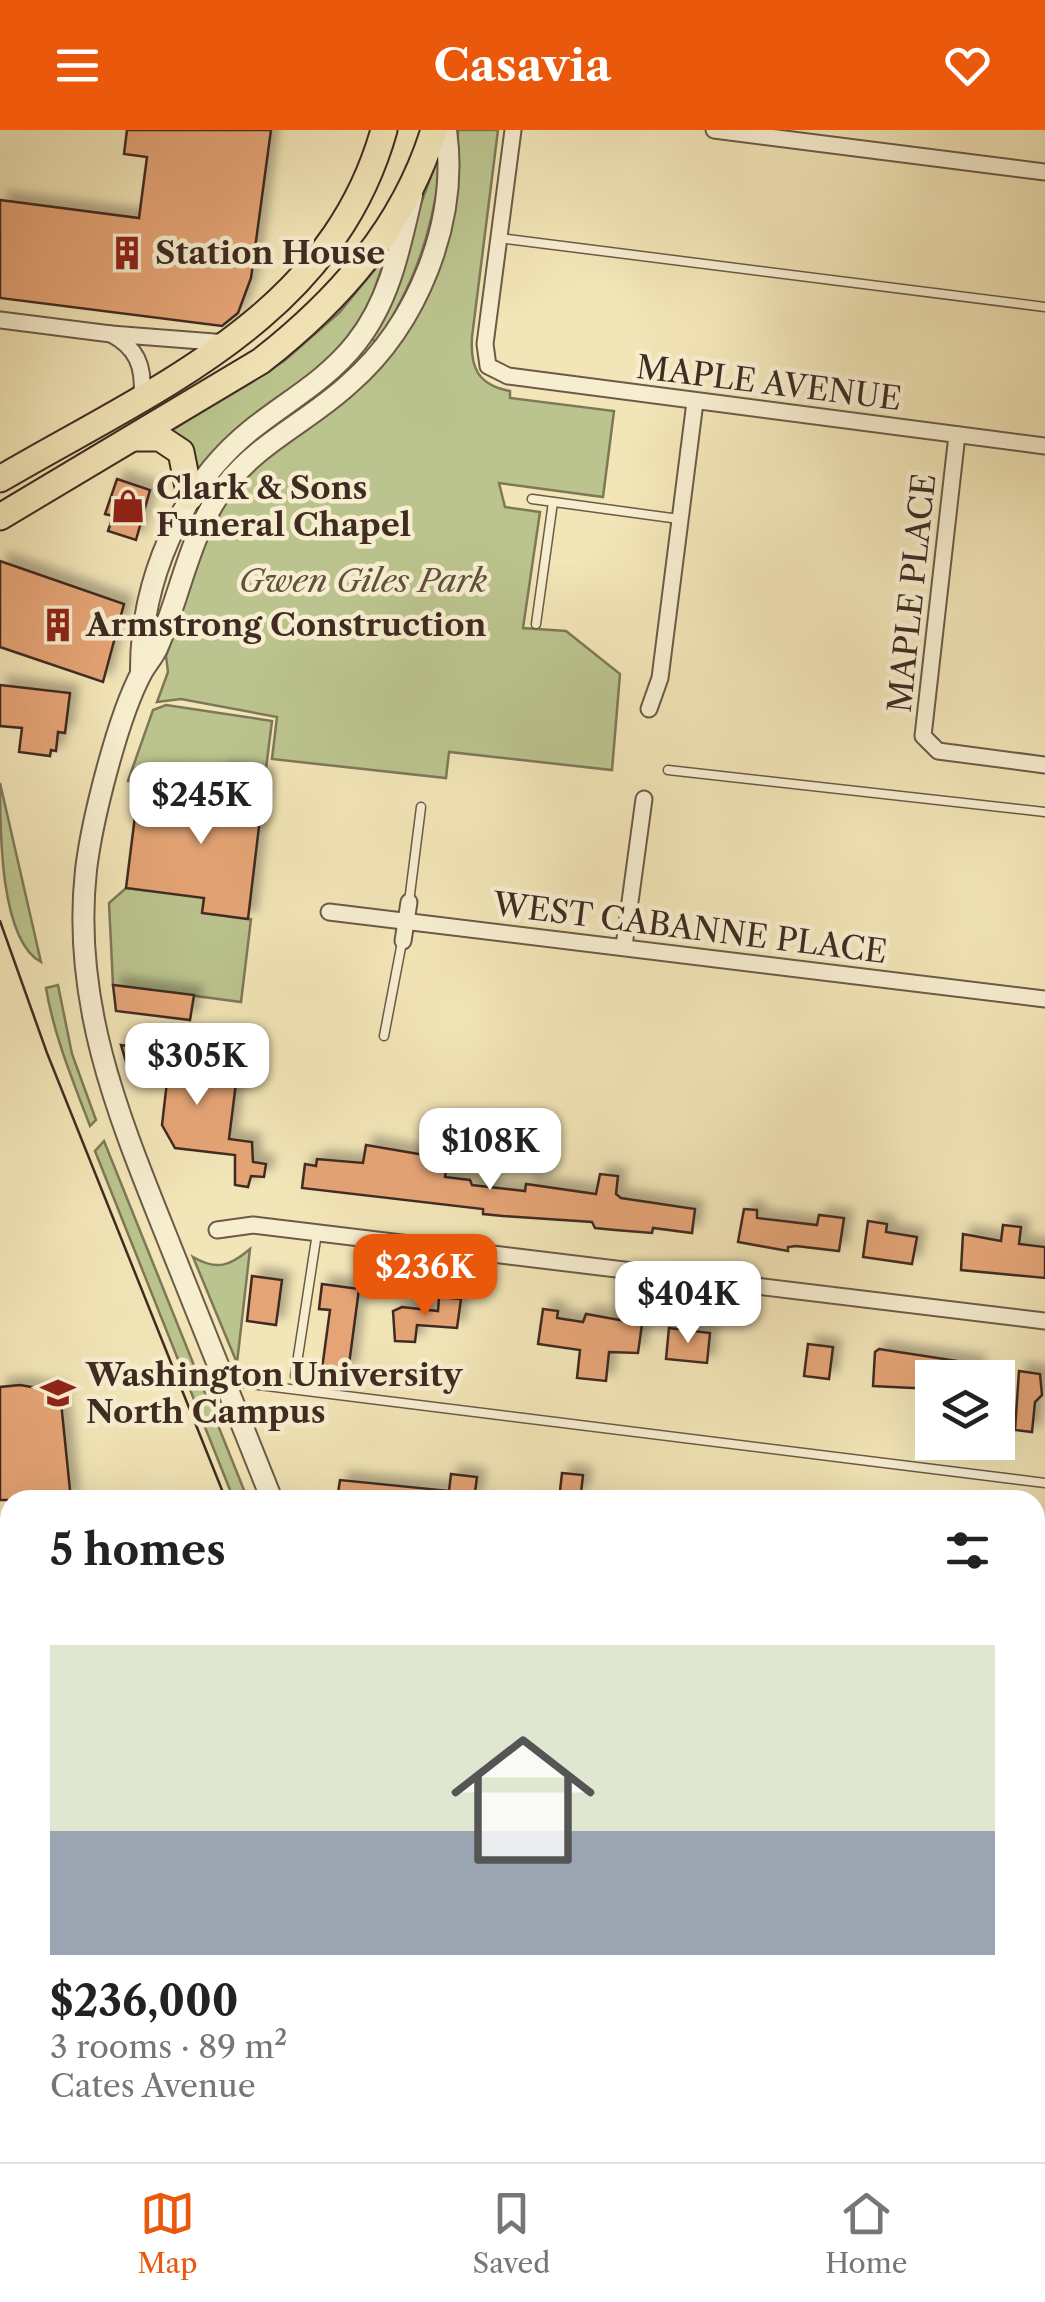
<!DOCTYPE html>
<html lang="en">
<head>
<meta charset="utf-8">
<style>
  body { margin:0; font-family:"Libre Caslon Text",serif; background:#f6f6f6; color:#222; height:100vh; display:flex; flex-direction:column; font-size:38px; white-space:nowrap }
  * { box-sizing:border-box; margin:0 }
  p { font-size:32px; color:#767676 }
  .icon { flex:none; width:55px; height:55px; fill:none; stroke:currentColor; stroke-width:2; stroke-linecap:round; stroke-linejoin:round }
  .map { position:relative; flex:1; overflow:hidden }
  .side { position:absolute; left:0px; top:1360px; width:1045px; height:672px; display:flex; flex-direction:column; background:#fff; border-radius:30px 30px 0 0; box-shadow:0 10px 40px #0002 }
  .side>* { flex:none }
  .fabs { position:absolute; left:915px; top:1230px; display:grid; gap:20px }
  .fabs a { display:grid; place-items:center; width:100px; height:100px; border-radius:0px; background:#fff; box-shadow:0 10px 40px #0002; font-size:50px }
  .price { position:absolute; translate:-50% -85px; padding:0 22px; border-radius:20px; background:#fff; color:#222; font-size:32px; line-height:65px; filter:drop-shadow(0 2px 5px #0008) }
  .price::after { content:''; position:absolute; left:50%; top:60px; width:30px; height:22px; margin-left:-15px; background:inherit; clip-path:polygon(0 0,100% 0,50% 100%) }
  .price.active { background:#ea580c; color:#fff }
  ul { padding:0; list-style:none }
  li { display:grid; align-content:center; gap:20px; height:530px; padding:0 50px }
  li span { display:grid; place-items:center; height:310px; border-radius:0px; color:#555 }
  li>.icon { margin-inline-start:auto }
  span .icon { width:180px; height:180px; fill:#fffc; stroke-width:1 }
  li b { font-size:42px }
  h2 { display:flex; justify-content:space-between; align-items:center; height:120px; padding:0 50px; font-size:42px }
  header { display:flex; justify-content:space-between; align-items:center; height:130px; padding:0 50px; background:#ea580c; color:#fff; font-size:45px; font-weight:700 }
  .tab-bar { display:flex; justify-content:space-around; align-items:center; height:140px; border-top:2px solid #e0e0e0; background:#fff; font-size:28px; color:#767676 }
  .tab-bar a { display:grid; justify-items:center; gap:5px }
  .tab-bar .active { color:#ea580c }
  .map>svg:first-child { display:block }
  .green { fill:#bbc48e; stroke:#7e7858; stroke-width:2.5 }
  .building { fill:#e5a476; stroke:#402b22; stroke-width:2.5; filter:url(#shadow) }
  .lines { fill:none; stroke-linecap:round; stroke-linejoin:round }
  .service-casing { stroke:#6c5a47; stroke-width:11 }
  .minor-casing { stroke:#6c5a47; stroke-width:19 }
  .tertiary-casing { stroke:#6c5a47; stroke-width:24 }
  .secondary-casing { stroke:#402b22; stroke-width:26 }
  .primary-casing { stroke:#402b22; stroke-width:29 }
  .service { stroke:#f7eed0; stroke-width:8 }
  .minor { stroke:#f7eed0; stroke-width:15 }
  .tertiary { stroke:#f7eed0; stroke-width:20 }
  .secondary { stroke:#f7eed0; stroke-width:22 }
  .primary { stroke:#f2e5b7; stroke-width:25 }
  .tram { stroke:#402b22; stroke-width:2.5 }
  .labels { text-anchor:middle; stroke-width:9; stroke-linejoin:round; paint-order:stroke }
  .poi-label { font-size:32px; font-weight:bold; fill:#402b22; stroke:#f7eed0; text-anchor:start }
  .street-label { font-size:32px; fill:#402b22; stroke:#f7eed0 }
  .park-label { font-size:32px; font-style:italic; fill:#5f513d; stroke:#f7eed0 }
</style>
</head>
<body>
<header><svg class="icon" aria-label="menu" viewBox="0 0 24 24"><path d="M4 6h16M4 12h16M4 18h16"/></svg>Casavia<svg class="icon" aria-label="heart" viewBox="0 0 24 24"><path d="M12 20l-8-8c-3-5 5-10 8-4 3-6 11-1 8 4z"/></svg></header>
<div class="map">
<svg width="1045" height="2032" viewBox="0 0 1045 2032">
  <defs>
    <filter id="shadow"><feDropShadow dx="8" dy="-8" stdDeviation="5" flood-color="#0004"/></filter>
  </defs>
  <rect width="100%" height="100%" fill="#f2e5b7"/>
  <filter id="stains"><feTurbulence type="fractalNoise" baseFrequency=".002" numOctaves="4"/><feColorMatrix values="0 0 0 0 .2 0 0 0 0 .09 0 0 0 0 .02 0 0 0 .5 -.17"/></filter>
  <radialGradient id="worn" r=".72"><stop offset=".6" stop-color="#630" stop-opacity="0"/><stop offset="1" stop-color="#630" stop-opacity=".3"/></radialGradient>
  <g class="green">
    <path d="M458,0H498L472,207C470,238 478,255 510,261V268L614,281L603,367L499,353L505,377L540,382L523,498L566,501L620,544L612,640L449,622L446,648L272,629L277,587L181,569L157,572L168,542L166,526L205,413L233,357L381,231L455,50Z"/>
    <path d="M437,30L440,41C430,111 414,153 377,213L371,208Z"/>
    <polygon points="386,126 366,184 333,229 199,338 172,300 284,231 339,183"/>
    <polygon points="166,575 272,591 265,646 221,641 216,680 137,670 139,654 128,651 153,580"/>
    <path d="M0,653L41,832C0,810 0,701 0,653Z"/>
    <polygon points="126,758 204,767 203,783 251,789 241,872 113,855 109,773"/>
    <path d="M58,855L72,924L96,990L90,996C73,951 54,906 46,858Z"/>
    <polygon points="104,1011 248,1370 234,1370 95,1021"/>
    <path d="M250,1119L237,1233L193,1127C217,1141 230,1136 250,1119Z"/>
  </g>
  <g class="building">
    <polygon points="127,0 271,0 251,148 238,183 222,196 0,168 0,70 139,88 147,27 124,24"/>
    <polygon points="117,349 150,360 136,410 108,401 113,386 105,384"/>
    <polygon points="0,431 124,474 103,552 0,517"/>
    <polygon points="0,555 70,563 65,603 58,602 56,621 51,620 50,626 19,622 22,598 0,596"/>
    <polygon points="221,641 265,646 248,789 202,783 204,768 126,758 137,670 216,680"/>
    <polygon points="113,855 194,865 190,890 116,881"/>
    <polygon points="121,915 187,924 186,931 216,934 214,950 236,953 229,1009 252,1012 253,1032 266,1034 264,1047 251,1046 248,1057 235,1055 235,1025 175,1018 162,995 168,943 128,938"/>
    <polygon points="366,1015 448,1029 445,1047 470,1050 472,1055 525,1061 526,1054 596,1064 600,1044 618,1046 616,1064 621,1068 695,1079 692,1103 653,1098 652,1103 615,1100 595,1098 592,1092 503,1086 483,1084 483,1079 302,1058 305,1034 316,1036 317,1029 363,1033"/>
    <polygon points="744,1079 757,1080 757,1088 817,1095 819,1085 844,1088 839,1121 796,1116 788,1117 788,1121 738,1112"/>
    <polygon points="868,1091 887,1094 886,1102 917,1107 912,1134 863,1127"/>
    <polygon points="1003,1095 1021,1097 1019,1114 1045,1117 1045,1148 961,1140 963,1104 1001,1111"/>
    <polygon points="252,1146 282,1150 276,1195 247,1191"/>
    <polygon points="322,1154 359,1159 348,1242 322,1239 330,1180 319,1179"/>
    <polygon points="439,1167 461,1169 457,1198 417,1195 415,1212 395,1211 393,1181 402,1177 438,1181"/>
    <polygon points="543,1179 558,1181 557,1188 583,1192 586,1184 642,1194 638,1223 609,1222 606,1251 577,1248 580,1220 538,1214"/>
    <polygon points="669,1198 710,1203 707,1233 666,1229"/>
    <polygon points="808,1214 833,1217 829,1249 804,1246"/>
    <polygon points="879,1219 977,1234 975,1248 932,1248 932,1259 873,1256 875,1222"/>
    <polygon points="1019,1241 1040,1244 1042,1265 1035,1272 1032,1302 1015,1300"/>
    <polygon points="20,1255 60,1262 71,1370 0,1370 0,1257"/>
    <polygon points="562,1343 583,1345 581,1363 576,1362 575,1370 559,1370"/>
    <polygon points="451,1344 477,1347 474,1370 337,1370 340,1350 449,1361"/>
  </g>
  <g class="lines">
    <g class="service-casing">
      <g id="service">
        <polyline points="499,108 1045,177"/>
        <polyline points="532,369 679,389"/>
        <polyline points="536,494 553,372"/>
        <polyline points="668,640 1045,682"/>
        <polyline points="409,772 421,677"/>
        <polyline points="384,906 402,812"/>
        <polyline points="295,1246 317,1103"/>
        <polyline points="226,1251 1045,1353"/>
        <polyline points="1035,1671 1045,1672"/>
        <polyline points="0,1860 10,1862"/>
        <polyline points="1035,1991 1045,1993"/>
      </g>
    </g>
    <g class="minor-casing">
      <g id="minor">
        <polyline points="513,0 485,214 488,236 508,246 1045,316"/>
        <polyline points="714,0 1045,42"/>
        <polyline points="0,190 111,204"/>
        <path d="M142,265C144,236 137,218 111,204L227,213"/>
        <polyline points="957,305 923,606 938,621 1045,635"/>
        <polyline points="649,579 660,548 695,272"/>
        <polyline points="329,782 1045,869"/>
        <polyline points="403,811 409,772"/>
        <polyline points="624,816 644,669"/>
        <polyline points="217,1100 253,1095 1045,1191"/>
        <polyline points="1035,1510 1045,1512"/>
        <polyline points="1035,1833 1045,1835"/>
        <polyline points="111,2032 112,2022"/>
      </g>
    </g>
    <g class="tertiary-casing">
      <g id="tertiary">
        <path d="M141,543C140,453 180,357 251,300C287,271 326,251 356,213C390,170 400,117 412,65"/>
        <path d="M272,1370C238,1285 204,1200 170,1115C121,992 71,876 86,740C92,690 118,586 142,542C147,533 154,526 158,516C181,464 190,401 226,355C261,311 309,291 349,254C418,194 459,91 446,0"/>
        <polyline points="0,1743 10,1751"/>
        <polyline points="372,2022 376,2032"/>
        <polyline points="533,2022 537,2032"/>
      </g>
    </g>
    <g class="secondary-casing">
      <polyline id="secondary" points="0,2022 77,2032"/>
    </g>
    <g class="primary-casing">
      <g id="primary">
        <polyline points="135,308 160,308 181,322 190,367"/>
        <path d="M0,349C155,258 331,188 384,0"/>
        <path d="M0,387L261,231C339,170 404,97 434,0"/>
      </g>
    </g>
    <use href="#service" class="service"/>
    <use href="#minor" class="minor"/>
    <use href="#tertiary" class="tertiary"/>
    <use href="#secondary" class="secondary"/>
    <use href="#primary" class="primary"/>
    <g class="tram">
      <polyline points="0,791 47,923 226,1370"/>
      <polyline points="24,2022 99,2032"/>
      <polyline points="0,2028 34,2032"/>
    </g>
  </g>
  <defs>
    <g id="building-bare" transform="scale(2.7)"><path d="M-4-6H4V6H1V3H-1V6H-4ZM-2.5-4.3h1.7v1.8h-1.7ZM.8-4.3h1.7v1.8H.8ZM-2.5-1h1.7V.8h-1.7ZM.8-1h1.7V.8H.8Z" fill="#8f2418" stroke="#f7eed0" stroke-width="2.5" paint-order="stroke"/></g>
    <g id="shop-bare" transform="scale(2.7)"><path d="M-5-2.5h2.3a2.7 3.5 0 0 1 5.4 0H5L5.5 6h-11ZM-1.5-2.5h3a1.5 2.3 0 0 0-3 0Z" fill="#8f2418" stroke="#f7eed0" stroke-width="2.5" paint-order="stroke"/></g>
    <g id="university-bare" transform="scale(2.7)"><path d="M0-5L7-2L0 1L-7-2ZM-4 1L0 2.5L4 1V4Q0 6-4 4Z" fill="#8f2418" stroke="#f7eed0" stroke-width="2.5" paint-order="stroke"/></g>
  </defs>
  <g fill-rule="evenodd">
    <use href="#building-bare" x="127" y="123"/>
    <use href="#shop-bare" x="128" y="376"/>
    <use href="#building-bare" x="58" y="495"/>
    <use href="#university-bare" x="58" y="1263"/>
  </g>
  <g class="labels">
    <g class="poi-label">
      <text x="155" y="134">Station House</text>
      <text x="156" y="369">Clark &amp; Sons<tspan x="156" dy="37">Funeral Chapel</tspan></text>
      <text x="86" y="506">Armstrong Construction</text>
      <text x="86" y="1256">Washington University<tspan x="86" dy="37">North Campus</tspan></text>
    </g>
    <g class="street-label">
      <text transform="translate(769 253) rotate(7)" y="11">MAPLE AVENUE</text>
      <text transform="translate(912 463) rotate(-84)" y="11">MAPLE PLACE</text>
      <text transform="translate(690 798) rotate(7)" y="11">WEST CABANNE PLACE</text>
    </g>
    <g class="park-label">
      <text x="363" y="462">Gwen Giles Park</text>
    </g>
  </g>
  <rect width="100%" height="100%" filter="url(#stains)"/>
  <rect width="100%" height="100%" fill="url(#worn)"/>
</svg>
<div class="fabs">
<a><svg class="icon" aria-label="layers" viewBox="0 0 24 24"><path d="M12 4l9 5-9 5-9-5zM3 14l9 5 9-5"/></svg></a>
</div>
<b class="price" style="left:201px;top:717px">$245K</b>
<b class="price" style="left:197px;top:978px">$305K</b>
<b class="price" style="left:490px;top:1063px">$108K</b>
<b class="price active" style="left:425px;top:1189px">$236K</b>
<b class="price" style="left:688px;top:1216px">$404K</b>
<section class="side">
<h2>5 homes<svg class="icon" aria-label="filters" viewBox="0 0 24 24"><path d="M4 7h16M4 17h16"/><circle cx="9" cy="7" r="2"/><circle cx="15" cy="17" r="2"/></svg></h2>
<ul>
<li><span style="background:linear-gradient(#dfe7d0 60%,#9aa5b1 0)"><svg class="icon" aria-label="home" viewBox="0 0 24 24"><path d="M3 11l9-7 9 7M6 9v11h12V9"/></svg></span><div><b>$236,000</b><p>3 rooms · 89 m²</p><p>Cates Avenue</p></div></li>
</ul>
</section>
</div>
<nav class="tab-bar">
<a class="active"><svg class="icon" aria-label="map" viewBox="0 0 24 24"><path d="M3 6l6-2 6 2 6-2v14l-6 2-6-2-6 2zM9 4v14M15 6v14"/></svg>Map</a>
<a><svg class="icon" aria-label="saved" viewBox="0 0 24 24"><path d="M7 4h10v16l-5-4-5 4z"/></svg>Saved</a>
<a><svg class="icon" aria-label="home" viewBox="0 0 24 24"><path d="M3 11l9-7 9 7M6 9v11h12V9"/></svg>Home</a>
</nav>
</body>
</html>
